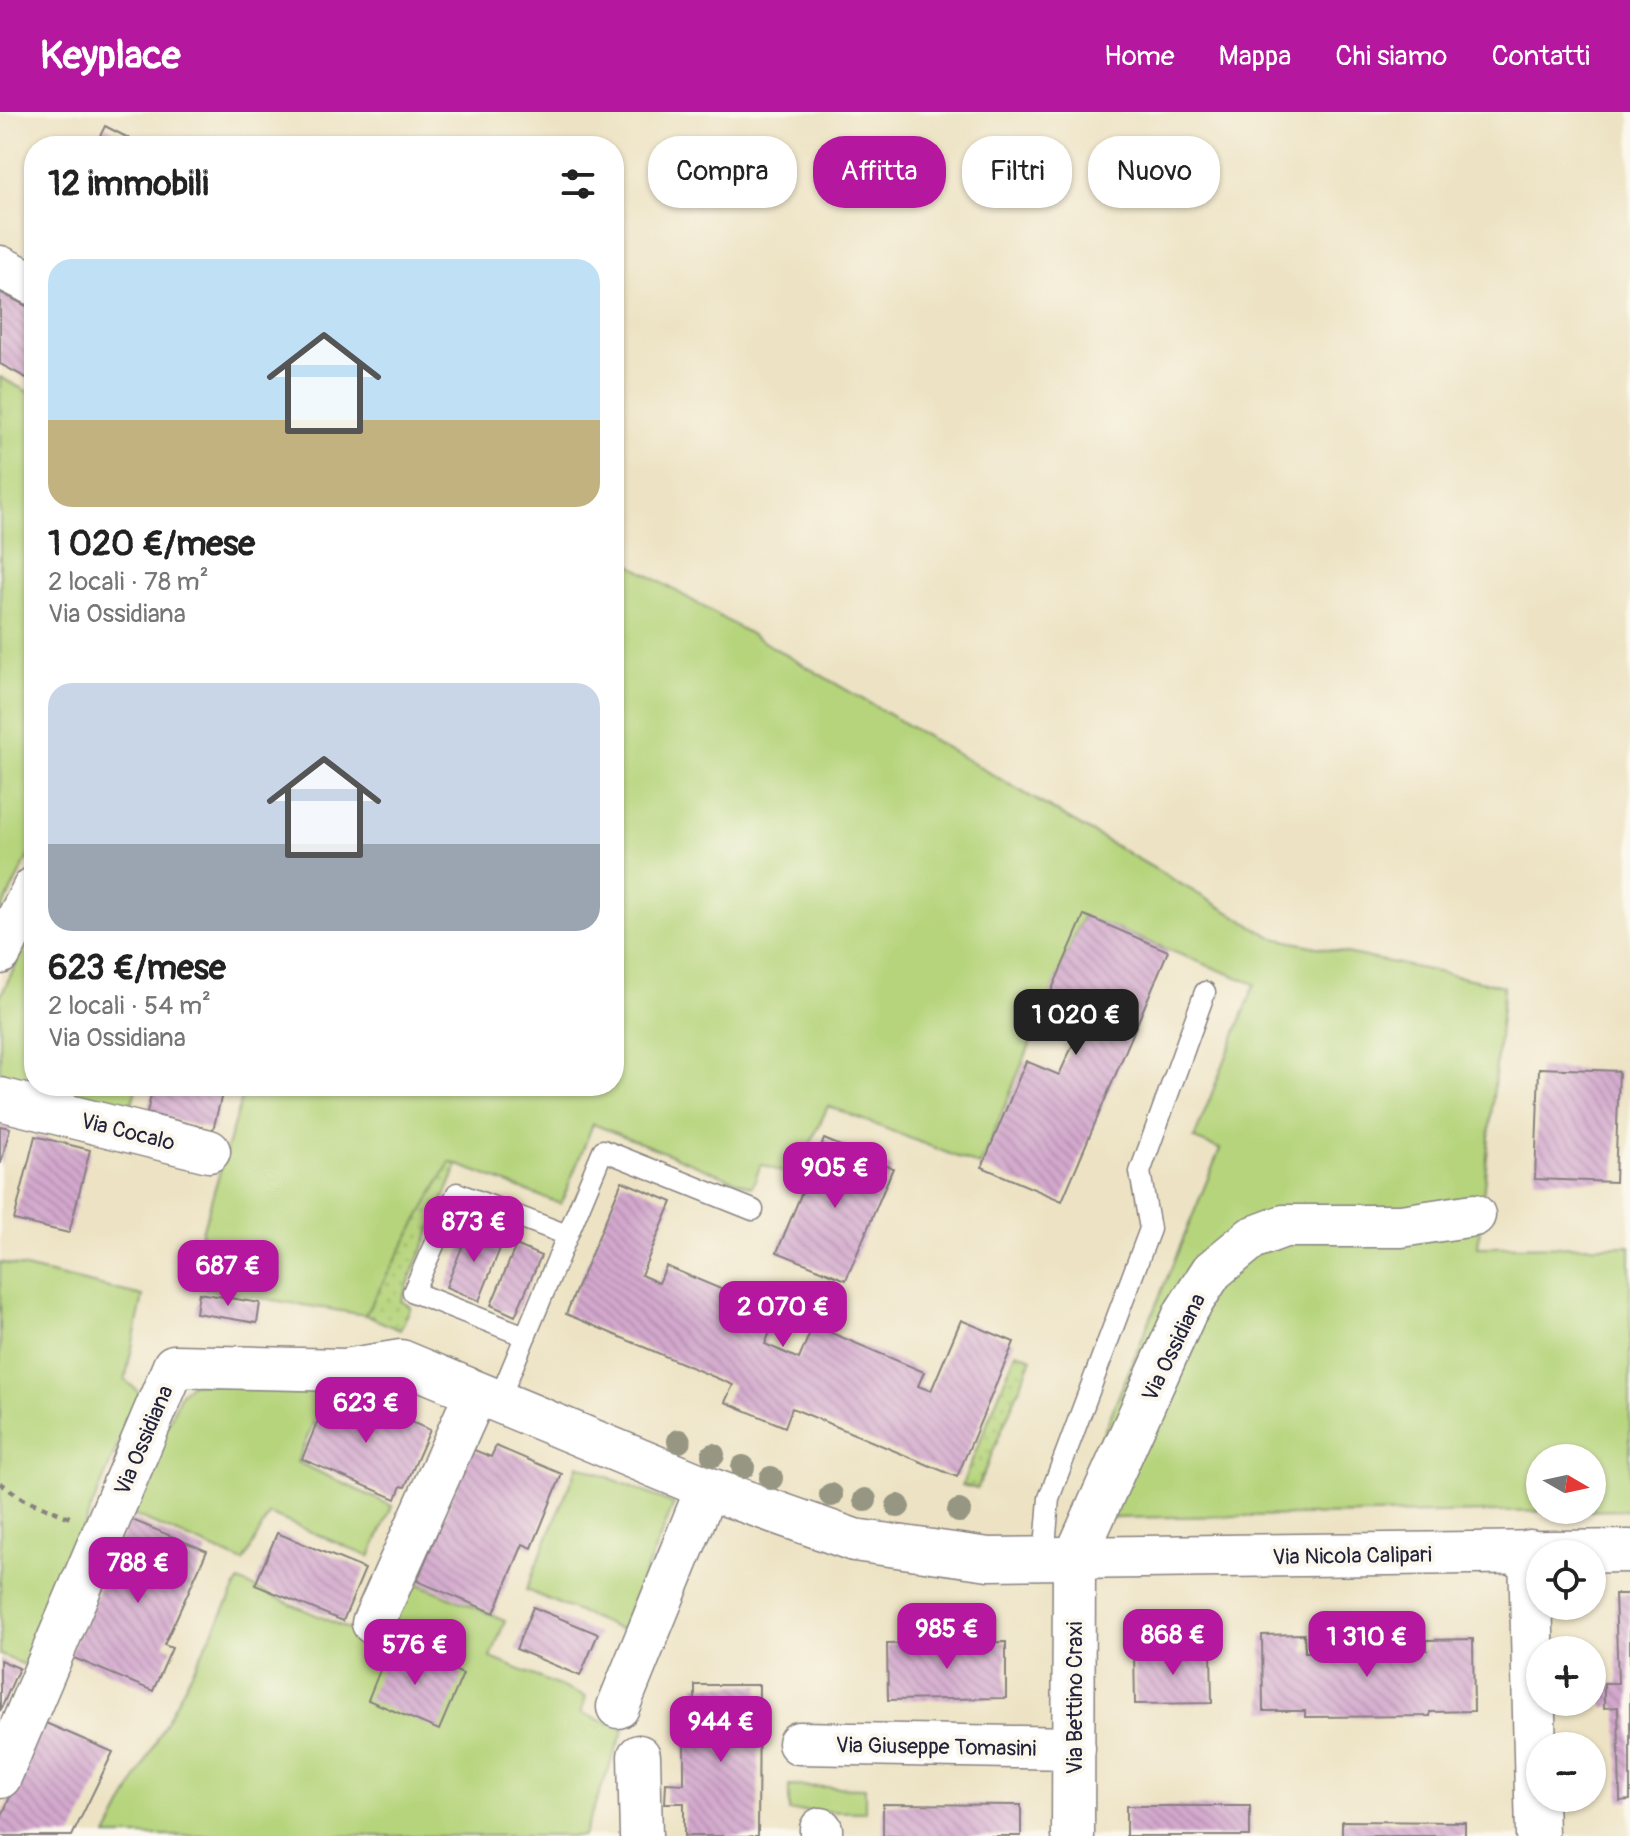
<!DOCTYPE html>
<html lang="it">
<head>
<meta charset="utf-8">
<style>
  body { margin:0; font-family:Pangolin,sans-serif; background:#f6f6f6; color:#222; height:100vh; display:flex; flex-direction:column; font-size:30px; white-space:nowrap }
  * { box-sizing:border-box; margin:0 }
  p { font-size:26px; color:#767676 }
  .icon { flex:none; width:44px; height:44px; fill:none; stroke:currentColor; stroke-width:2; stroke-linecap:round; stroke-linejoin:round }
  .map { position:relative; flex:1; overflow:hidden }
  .sheet { position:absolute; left:24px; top:24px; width:600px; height:960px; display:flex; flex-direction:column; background:#fff; border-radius:32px; box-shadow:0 2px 6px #0004 }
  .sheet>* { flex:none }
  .hud { position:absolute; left:648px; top:24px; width:760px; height:72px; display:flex; gap:16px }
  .needle { width:52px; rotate:99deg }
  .buttons { position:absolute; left:1526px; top:1332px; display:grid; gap:16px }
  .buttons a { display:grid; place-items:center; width:80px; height:80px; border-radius:50%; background:#fff; box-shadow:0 2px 6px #0004; font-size:40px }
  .price { position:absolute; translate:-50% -68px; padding:0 18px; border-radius:16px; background:#b5179e; color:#fff; font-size:26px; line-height:52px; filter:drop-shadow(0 2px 4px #0008) }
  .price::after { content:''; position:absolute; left:50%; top:48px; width:24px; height:18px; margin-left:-12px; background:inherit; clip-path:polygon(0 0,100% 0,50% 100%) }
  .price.current { background:#222; color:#fff }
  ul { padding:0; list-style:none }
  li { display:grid; align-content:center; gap:16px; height:424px; padding:0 24px }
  li span { display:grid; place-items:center; height:248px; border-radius:24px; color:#555 }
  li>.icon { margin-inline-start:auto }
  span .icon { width:144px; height:144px; fill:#fffc; stroke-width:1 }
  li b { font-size:34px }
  h2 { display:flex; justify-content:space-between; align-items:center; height:96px; padding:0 24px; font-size:34px }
  .chip { padding:0 28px; border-radius:32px; background:#fff; box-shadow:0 2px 6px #0004; font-size:28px; line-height:72px }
  .chip.current { background:#b5179e; color:#fff }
  header { display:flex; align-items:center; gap:48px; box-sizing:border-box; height:112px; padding:0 40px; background:#b5179e; color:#fff }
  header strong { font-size:38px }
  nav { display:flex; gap:44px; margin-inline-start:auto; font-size:28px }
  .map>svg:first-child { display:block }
  .grass { fill:#b6d47b; stroke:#6c7b5b; stroke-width:2; fill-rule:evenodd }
  .park { fill:url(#park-dots); stroke:#6c7b5b; stroke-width:2 }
  .building { fill:url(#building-back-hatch) }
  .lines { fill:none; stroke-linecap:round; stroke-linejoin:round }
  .service-casing { stroke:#888280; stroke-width:23 }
  .minor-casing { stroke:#888280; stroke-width:45 }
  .path { stroke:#888280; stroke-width:5; stroke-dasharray:6 6; stroke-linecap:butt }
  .service { stroke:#fff; stroke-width:20 }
  .minor { stroke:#fff; stroke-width:42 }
  .tree { fill:#969683 }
  .labels { text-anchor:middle; stroke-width:8; stroke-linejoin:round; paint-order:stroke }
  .street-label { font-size:22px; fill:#22223b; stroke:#fbf7ec }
</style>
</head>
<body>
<header>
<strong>Keyplace</strong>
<nav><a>Home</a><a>Mappa</a><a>Chi siamo</a><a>Contatti</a></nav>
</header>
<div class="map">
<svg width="1630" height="1724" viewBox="0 0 1630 1724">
  <defs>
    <pattern id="park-dots" width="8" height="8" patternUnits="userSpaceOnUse" patternTransform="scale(2)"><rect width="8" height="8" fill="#b6d47b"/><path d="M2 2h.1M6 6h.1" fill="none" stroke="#9cb66b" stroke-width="1.8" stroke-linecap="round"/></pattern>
    <pattern id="building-back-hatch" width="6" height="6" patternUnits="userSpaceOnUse" patternTransform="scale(2)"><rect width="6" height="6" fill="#d2a7cc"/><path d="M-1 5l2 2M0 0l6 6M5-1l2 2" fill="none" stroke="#b48fb0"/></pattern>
  </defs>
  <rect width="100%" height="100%" fill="#fbf7ec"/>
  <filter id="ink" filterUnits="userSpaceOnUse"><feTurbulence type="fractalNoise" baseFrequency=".0125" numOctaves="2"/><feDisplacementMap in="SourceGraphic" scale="16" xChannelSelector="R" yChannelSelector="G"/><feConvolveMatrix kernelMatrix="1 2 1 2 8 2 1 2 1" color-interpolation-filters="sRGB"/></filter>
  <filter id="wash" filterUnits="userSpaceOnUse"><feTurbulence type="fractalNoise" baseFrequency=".006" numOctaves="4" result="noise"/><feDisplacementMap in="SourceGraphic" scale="32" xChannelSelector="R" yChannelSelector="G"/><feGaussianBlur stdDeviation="1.8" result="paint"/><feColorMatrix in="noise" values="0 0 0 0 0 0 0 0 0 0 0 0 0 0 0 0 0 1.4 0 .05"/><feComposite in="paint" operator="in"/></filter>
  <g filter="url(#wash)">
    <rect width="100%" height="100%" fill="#ede3c4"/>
    <g class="grass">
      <polygon points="0,265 34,283 34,733 0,801"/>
      <path d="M626,450L1274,826L1504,874L1478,1135L1630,1134V1398L1111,1406L1071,1400L1220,1037L1194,1027L1255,872L1083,804L980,1054L828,994L795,1065L761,1052L752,1075L593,1012L561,1092L451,1050L365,1203L186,1174L245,974H614V474ZM1540,1346H1592V1398H1540Z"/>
      <polygon points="34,815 34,974 137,974 129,1001 0,972 0,885"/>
      <polygon points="0,1150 143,1184 125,1268 140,1281 25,1553 0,1543"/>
      <polygon points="192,1271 328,1276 297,1350 392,1394 370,1445 269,1402 244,1450 130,1402 181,1281"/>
      <polygon points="578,1353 674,1392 621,1518 526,1478"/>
      <polygon points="409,1468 505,1508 491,1546 586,1585 581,1601 624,1617 583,1724 107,1724 239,1469 380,1531"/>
      <polygon points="789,1674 865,1676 865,1700 789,1699"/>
    </g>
    <g class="park">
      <polygon points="450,1050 458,1053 401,1189 411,1195 400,1218 365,1203"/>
      <polygon points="1016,1240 1032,1246 977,1377 962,1373"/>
    </g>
    <g id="blocks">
      <g class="building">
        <polygon points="105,14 144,34 95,34"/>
        <polygon points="0,180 34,198 34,270 0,252"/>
        <polygon points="1084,803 1168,839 1062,1089 982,1055 1026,949 1059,963 1075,928 1037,912"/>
        <polygon points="1539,956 1619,959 1615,1070 1535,1067"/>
        <polygon points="153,974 224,974 213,1018 147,1001"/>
        <polygon points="0,1014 10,1016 1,1051 0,1051"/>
        <polygon points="35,1024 90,1038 69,1121 14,1108"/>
        <polygon points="824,1027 893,1056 846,1168 777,1140"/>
        <polygon points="622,1069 672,1090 641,1163 659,1171 666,1154 778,1201 765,1232 799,1247 813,1213 924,1260 918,1274 931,1279 961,1208 1014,1230 957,1365 792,1296 785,1315 725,1290 733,1273 566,1202"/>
        <polygon points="470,1115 503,1129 479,1189 446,1175"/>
        <polygon points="516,1133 541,1144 515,1204 491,1193"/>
        <polygon points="199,1181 260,1191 257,1211 196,1201"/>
        <polygon points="329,1282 346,1289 349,1283 430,1318 405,1375 401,1374 396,1387 302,1347"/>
        <polygon points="496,1334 562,1362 532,1436 523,1432 494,1501 417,1469 472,1337 491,1345"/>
        <polygon points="130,1407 207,1439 164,1533 172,1536 153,1579 69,1544"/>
        <polygon points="277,1421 365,1457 343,1509 255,1473"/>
        <polygon points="1615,1482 1630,1482 1630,1688 1620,1689 1618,1595 1604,1596 1604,1571 1618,1571"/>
        <polygon points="533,1495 598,1522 580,1564 516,1537"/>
        <polygon points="1304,1522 1305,1540 1354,1539 1354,1523 1376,1522 1377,1539 1427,1538 1427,1528 1473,1527 1474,1599 1430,1600 1430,1604 1305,1605 1305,1599 1263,1599 1262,1523"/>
        <polygon points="1006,1530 1006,1586 888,1588 887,1532"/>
        <polygon points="391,1531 463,1562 439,1618 368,1588"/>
        <polygon points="1211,1538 1212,1591 1135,1592 1134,1539"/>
        <polygon points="0,1548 19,1556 0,1599"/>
        <polygon points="695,1573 759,1573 758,1724 684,1724 684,1691 665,1691 666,1671 684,1672 684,1617 695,1617"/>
        <polygon points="41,1609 113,1640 72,1724 0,1724 0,1709"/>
        <polygon points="883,1692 1021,1693 1021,1724 883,1724"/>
        <rect x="1126" y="1694" width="124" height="30"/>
        <polygon points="1342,1709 1465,1710 1465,1724 1342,1724"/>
      </g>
    </g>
  </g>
  <g filter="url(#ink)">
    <use href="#blocks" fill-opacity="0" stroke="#888280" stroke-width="2"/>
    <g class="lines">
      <g class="service-casing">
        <g id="service">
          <polyline points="525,1224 413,1180 457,1081 567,1123"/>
          <polyline points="498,1290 603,1038 753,1098"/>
          <polyline points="1044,1449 1049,1386 1150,1117 1140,1060 1205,880"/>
        </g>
      </g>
      <g class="minor-casing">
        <g id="minor">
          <polyline points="0,155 34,172"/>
          <polyline points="0,841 34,776"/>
          <polyline points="0,987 209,1039"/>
          <polyline points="1530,1439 1537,1724"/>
          <polyline points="373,1511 476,1281"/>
          <polyline points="618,1595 707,1376"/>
          <polyline points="799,1631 1074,1636"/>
          <polyline points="639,1644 641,1724"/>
          <polyline points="0,1665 174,1254 345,1258 401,1249 707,1376 854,1428 989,1447 1630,1439"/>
          <polyline points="821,1724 821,1717"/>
          <polyline points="1073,1724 1074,1448 1185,1201 1212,1159 1252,1126 1284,1114 1401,1114 1474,1103"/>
        </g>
      </g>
      <polyline class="path" points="0,1371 23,1387 71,1406"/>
      <use href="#service" class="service"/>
      <use href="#minor" class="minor"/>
    </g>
    <g class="tree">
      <circle cx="679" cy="1329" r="12"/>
      <circle cx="713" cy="1343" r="12"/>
      <circle cx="743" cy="1355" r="12"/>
      <circle cx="771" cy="1366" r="12"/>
      <circle cx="831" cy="1383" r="12"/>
      <circle cx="865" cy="1388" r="12"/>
      <circle cx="898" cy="1394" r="12"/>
      <circle cx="959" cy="1399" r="12"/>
    </g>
  </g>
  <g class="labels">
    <g class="street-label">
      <text transform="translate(128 1019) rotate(14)" y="8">Via Cocalo</text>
      <text transform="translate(1173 1235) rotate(-64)" y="8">Via Ossidiana</text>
      <text transform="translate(143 1328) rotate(-67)" y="8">Via Ossidiana</text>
      <text transform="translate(1352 1443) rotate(-1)" y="8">Via Nicola Calipari</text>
      <text transform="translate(1074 1586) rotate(-90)" y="8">Via Bettino Craxi</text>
      <text transform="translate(936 1634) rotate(1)" y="8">Via Giuseppe Tomasini</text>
    </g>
  </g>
</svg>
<div class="buttons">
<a><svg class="needle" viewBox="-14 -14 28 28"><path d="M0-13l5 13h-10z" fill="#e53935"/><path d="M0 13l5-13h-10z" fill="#767676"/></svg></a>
<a><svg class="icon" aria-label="locate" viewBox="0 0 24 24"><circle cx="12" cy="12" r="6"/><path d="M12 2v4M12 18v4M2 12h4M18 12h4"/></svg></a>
<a>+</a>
<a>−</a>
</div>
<b class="price current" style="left:1076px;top:945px">1 020 €</b>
<b class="price" style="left:835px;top:1098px">905 €</b>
<b class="price" style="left:474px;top:1152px">873 €</b>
<b class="price" style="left:228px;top:1196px">687 €</b>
<b class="price" style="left:783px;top:1237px">2 070 €</b>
<b class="price" style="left:366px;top:1333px">623 €</b>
<b class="price" style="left:138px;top:1493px">788 €</b>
<b class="price" style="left:947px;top:1559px">985 €</b>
<b class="price" style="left:1173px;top:1565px">868 €</b>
<b class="price" style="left:1367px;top:1567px">1 310 €</b>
<b class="price" style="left:415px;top:1575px">576 €</b>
<b class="price" style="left:721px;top:1652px">944 €</b>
<div class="hud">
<a class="chip">Compra</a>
<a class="chip current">Affitta</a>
<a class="chip">Filtri</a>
<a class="chip">Nuovo</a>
</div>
<section class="sheet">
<h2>12 immobili<svg class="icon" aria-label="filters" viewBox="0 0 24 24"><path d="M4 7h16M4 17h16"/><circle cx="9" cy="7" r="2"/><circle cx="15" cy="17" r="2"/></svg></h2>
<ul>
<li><span style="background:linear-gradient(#bfe0f5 65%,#c2b280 0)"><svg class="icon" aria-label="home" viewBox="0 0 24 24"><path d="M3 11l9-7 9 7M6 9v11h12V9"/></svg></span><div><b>1 020 €/mese</b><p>2 locali · 78 m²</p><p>Via Ossidiana</p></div></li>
<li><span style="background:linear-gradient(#c9d6e8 65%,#9aa5b1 0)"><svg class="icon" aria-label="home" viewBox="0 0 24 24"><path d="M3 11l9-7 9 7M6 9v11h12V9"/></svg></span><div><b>623 €/mese</b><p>2 locali · 54 m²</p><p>Via Ossidiana</p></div></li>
</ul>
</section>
</div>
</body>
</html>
